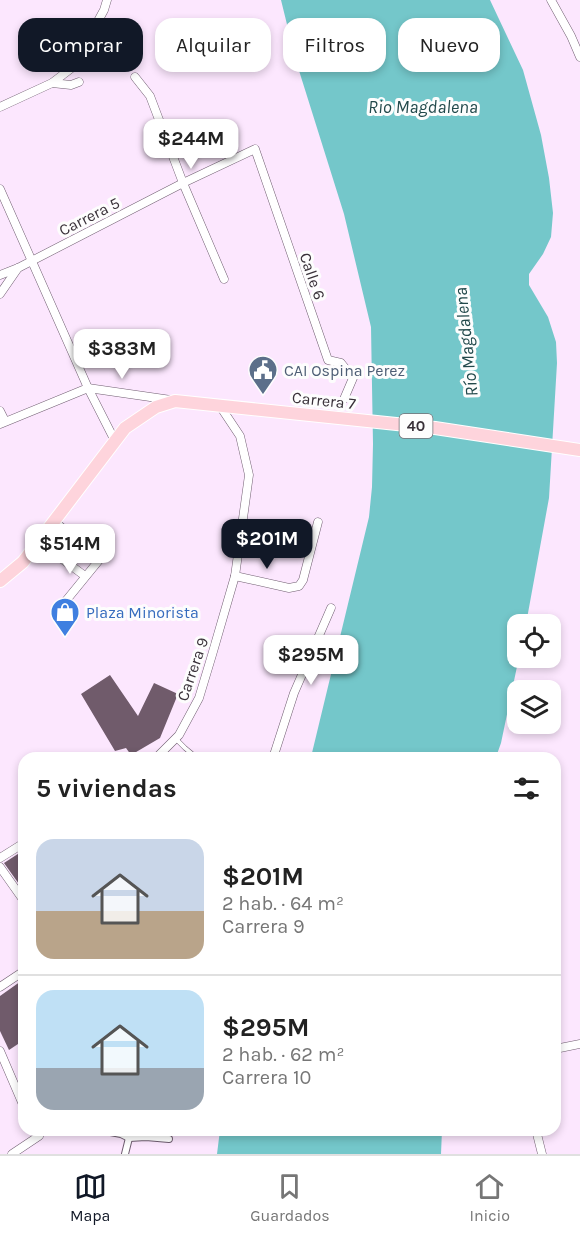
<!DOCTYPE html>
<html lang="es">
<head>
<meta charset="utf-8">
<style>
  body { margin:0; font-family:Karla,sans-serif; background:#f6f6f6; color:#222; height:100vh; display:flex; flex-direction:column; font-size:22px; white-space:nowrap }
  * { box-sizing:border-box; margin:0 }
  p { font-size:20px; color:#767676 }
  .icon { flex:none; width:33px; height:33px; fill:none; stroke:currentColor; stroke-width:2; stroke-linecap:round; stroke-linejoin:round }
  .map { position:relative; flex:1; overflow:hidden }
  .side { position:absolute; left:18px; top:752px; width:543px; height:384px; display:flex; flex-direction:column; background:#fff; border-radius:18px; box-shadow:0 3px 9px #0003 }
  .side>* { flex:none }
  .banner { position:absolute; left:18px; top:18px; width:544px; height:54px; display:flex; gap:12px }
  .buttons { position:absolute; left:507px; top:614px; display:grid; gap:12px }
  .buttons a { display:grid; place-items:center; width:54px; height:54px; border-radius:12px; background:#fff; box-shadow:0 3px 9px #0003; font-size:30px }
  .price { position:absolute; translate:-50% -51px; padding:0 14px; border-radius:12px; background:#fff; color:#222; font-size:20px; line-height:39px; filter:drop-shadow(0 2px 3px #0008) }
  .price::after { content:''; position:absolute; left:50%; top:36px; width:18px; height:14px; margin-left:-9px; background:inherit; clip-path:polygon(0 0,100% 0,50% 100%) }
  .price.selected { background:#111827; color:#fff }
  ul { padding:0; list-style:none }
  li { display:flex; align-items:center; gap:18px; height:150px; padding:0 18px }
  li+li { border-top:2px solid #e0e0e0 }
  li span { display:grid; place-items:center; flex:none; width:168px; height:120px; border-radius:18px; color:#555 }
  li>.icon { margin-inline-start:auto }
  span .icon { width:72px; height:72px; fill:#fffc; stroke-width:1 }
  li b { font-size:26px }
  h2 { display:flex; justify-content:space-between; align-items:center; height:72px; padding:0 18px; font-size:26px }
  .pill { padding:0 21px; border-radius:18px; background:#fff; box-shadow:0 3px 9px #0003; font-size:21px; line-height:54px }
  .pill.selected { background:#111827; color:#fff }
  .dock { display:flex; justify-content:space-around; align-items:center; height:84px; border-top:2px solid #e0e0e0; background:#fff; font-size:16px; color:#767676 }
  .dock a { display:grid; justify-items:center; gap:3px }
  .dock .selected { color:#111827 }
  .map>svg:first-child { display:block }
  .water { fill:#74c7ca }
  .building { fill:#705b6b }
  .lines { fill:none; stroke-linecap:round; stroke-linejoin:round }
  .service-casing { stroke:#705e71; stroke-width:5 }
  .pedestrian-casing { stroke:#705e71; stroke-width:8 }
  .minor-casing { stroke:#705e71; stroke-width:9 }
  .primary-casing { stroke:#fff; stroke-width:14 }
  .service { stroke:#fff; stroke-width:4 }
  .pedestrian { stroke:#fff; stroke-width:6 }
  .minor { stroke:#fff; stroke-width:8 }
  .primary { stroke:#fed4dc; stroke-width:12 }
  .labels { text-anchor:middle; stroke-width:6; stroke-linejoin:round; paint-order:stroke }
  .shield { fill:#fdfdfd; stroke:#746f74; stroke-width:1.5 }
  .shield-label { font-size:15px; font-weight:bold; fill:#3a323a }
  .street-label { font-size:16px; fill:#3a323a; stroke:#fdfdfd }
  .service-label { font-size:16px; fill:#4e5e75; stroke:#fdfdfd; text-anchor:start }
  .shop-label { font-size:16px; fill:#366cbe; stroke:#fdfdfd; text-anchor:start }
  .water-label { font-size:18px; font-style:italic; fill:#22494b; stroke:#fdfdfd }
</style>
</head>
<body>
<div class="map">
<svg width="580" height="1154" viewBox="0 0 580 1154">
  <rect width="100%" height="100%" fill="#fce7fe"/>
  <g class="water">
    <polygon points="281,0 490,0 523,70 541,135 549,178 553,213 551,237 543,254 529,274 529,285 548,317 556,342 557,363 549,498 526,624 518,624 518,657 519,657 501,743 496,757 311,757 369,517 372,487 373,444 371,327 344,214 296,61"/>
    <polygon points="220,1130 442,1130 441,1154 217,1154"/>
  </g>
  <g class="building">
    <polygon points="110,675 138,716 154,683 178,694 160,738 131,755 126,748 115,751 81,694"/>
    <polygon points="24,850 24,891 4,863"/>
    <polygon points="24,979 24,1040 9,1050 0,1031 0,996"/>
  </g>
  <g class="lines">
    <g class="service-casing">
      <polyline id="service" points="176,739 185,748 197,758"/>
    </g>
    <g class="pedestrian-casing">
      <g id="pedestrian">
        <polyline points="100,1130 121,1134 129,1138 146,1137 169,1139"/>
        <polyline points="125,1154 129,1138"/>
      </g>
    </g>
    <g class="minor-casing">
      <g id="minor">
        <polyline points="551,0 571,36 580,57"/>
        <polyline points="135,77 150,96 183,183 224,279"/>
        <polyline points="52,83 73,67 104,10 107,0"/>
        <polyline points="0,107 52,83 71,85 79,82"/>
        <polyline points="0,189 88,388 115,441"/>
        <polyline points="0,275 18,268 183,183 255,149 328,360 341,363 353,378 344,399"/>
        <polyline points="0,294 18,268"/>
        <polyline points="0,411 5,421"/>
        <polyline points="0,424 88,388 171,400"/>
        <polyline points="55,522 100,559 60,608"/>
        <polyline points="39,542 85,576"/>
        <polyline points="235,576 289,588 299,586 303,580 318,522"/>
        <polyline points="156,758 179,735 199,698 212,655 235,576 249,475 240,436 220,406"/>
        <polyline points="273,758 294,693 331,608"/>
        <polyline points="0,858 24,843"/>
        <polyline points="0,867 24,901"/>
        <polyline points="0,987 24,971"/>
        <polyline points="555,1049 580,1044"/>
        <polyline points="0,1051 24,1107"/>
        <polyline points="536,1130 542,1154"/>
        <polyline points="12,1154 39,1136 36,1130"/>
      </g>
    </g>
    <g class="primary-casing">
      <polyline id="primary" points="0,581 23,562 125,428 156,407 175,401 435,428 580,450"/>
    </g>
    <use href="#service" class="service"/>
    <use href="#pedestrian" class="pedestrian"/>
    <use href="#minor" class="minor"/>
    <use href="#primary" class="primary"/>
  </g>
  <defs>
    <g id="civic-pin" transform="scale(1.5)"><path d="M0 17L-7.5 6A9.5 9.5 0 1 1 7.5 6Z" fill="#5c6f8a" stroke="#fdfdfd"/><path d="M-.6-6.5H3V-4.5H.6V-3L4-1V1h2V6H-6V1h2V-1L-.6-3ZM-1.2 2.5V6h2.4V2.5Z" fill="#fff"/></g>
    <g id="shop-pin" transform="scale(1.5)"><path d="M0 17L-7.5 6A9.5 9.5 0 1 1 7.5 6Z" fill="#3f7fe0" stroke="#fdfdfd"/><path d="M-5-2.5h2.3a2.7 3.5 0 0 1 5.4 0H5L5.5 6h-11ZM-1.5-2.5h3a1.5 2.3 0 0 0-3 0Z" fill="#fff"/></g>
  </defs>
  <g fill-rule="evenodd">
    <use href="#civic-pin" x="263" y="370"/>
    <use href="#shop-pin" x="65" y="612"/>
  </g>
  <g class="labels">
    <rect class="shield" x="399.5" y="414" width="33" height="24" rx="4.5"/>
    <g class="shield-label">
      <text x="416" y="431">40</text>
    </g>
    <g class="street-label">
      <text transform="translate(89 216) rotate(-27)" y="6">Carrera 5</text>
      <text transform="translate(313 276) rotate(71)" y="6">Calle 6</text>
      <text transform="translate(324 400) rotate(6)" y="6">Carrera 7</text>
      <text transform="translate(192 669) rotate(-71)" y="6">Carrera 9</text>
    </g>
    <g class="service-label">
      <text x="284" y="376">CAI Ospina Perez</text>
    </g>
    <g class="shop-label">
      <text x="86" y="618">Plaza Minorista</text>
    </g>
    <g class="water-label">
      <text x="423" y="113">Rio Magdalena</text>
      <text transform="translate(466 342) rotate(-96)" y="6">Río Magdalena</text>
    </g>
  </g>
</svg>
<div class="buttons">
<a><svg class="icon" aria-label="locate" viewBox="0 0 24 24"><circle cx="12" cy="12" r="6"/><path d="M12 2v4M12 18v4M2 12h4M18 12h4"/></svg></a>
<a><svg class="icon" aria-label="layers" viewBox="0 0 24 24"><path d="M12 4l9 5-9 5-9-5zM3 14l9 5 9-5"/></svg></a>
</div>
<b class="price" style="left:191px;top:170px">$244M</b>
<b class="price" style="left:122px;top:380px">$383M</b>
<b class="price selected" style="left:267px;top:570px">$201M</b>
<b class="price" style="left:70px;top:575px">$514M</b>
<b class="price" style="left:311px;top:686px">$295M</b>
<div class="banner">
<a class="pill selected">Comprar</a>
<a class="pill">Alquilar</a>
<a class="pill">Filtros</a>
<a class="pill">Nuevo</a>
</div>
<section class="side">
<h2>5 viviendas<svg class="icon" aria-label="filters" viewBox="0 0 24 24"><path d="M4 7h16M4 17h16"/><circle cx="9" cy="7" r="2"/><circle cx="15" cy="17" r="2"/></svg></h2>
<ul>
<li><span style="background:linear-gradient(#c9d6e8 60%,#b9a48a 0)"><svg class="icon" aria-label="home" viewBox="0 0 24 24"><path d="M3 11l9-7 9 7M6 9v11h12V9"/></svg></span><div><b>$201M</b><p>2 hab. · 64 m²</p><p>Carrera 9</p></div></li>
<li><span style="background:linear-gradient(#bfe0f5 65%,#9aa5b1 0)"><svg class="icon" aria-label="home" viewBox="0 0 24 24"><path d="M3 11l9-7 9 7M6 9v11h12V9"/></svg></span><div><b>$295M</b><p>2 hab. · 62 m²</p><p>Carrera 10</p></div></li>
</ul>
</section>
</div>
<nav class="dock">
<a class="selected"><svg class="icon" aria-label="map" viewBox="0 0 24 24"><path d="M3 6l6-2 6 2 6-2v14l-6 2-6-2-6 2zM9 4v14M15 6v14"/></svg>Mapa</a>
<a><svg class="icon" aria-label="saved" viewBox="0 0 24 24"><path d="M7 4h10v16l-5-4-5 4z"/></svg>Guardados</a>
<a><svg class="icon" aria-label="home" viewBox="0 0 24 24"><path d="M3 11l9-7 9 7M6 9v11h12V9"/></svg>Inicio</a>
</nav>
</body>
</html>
